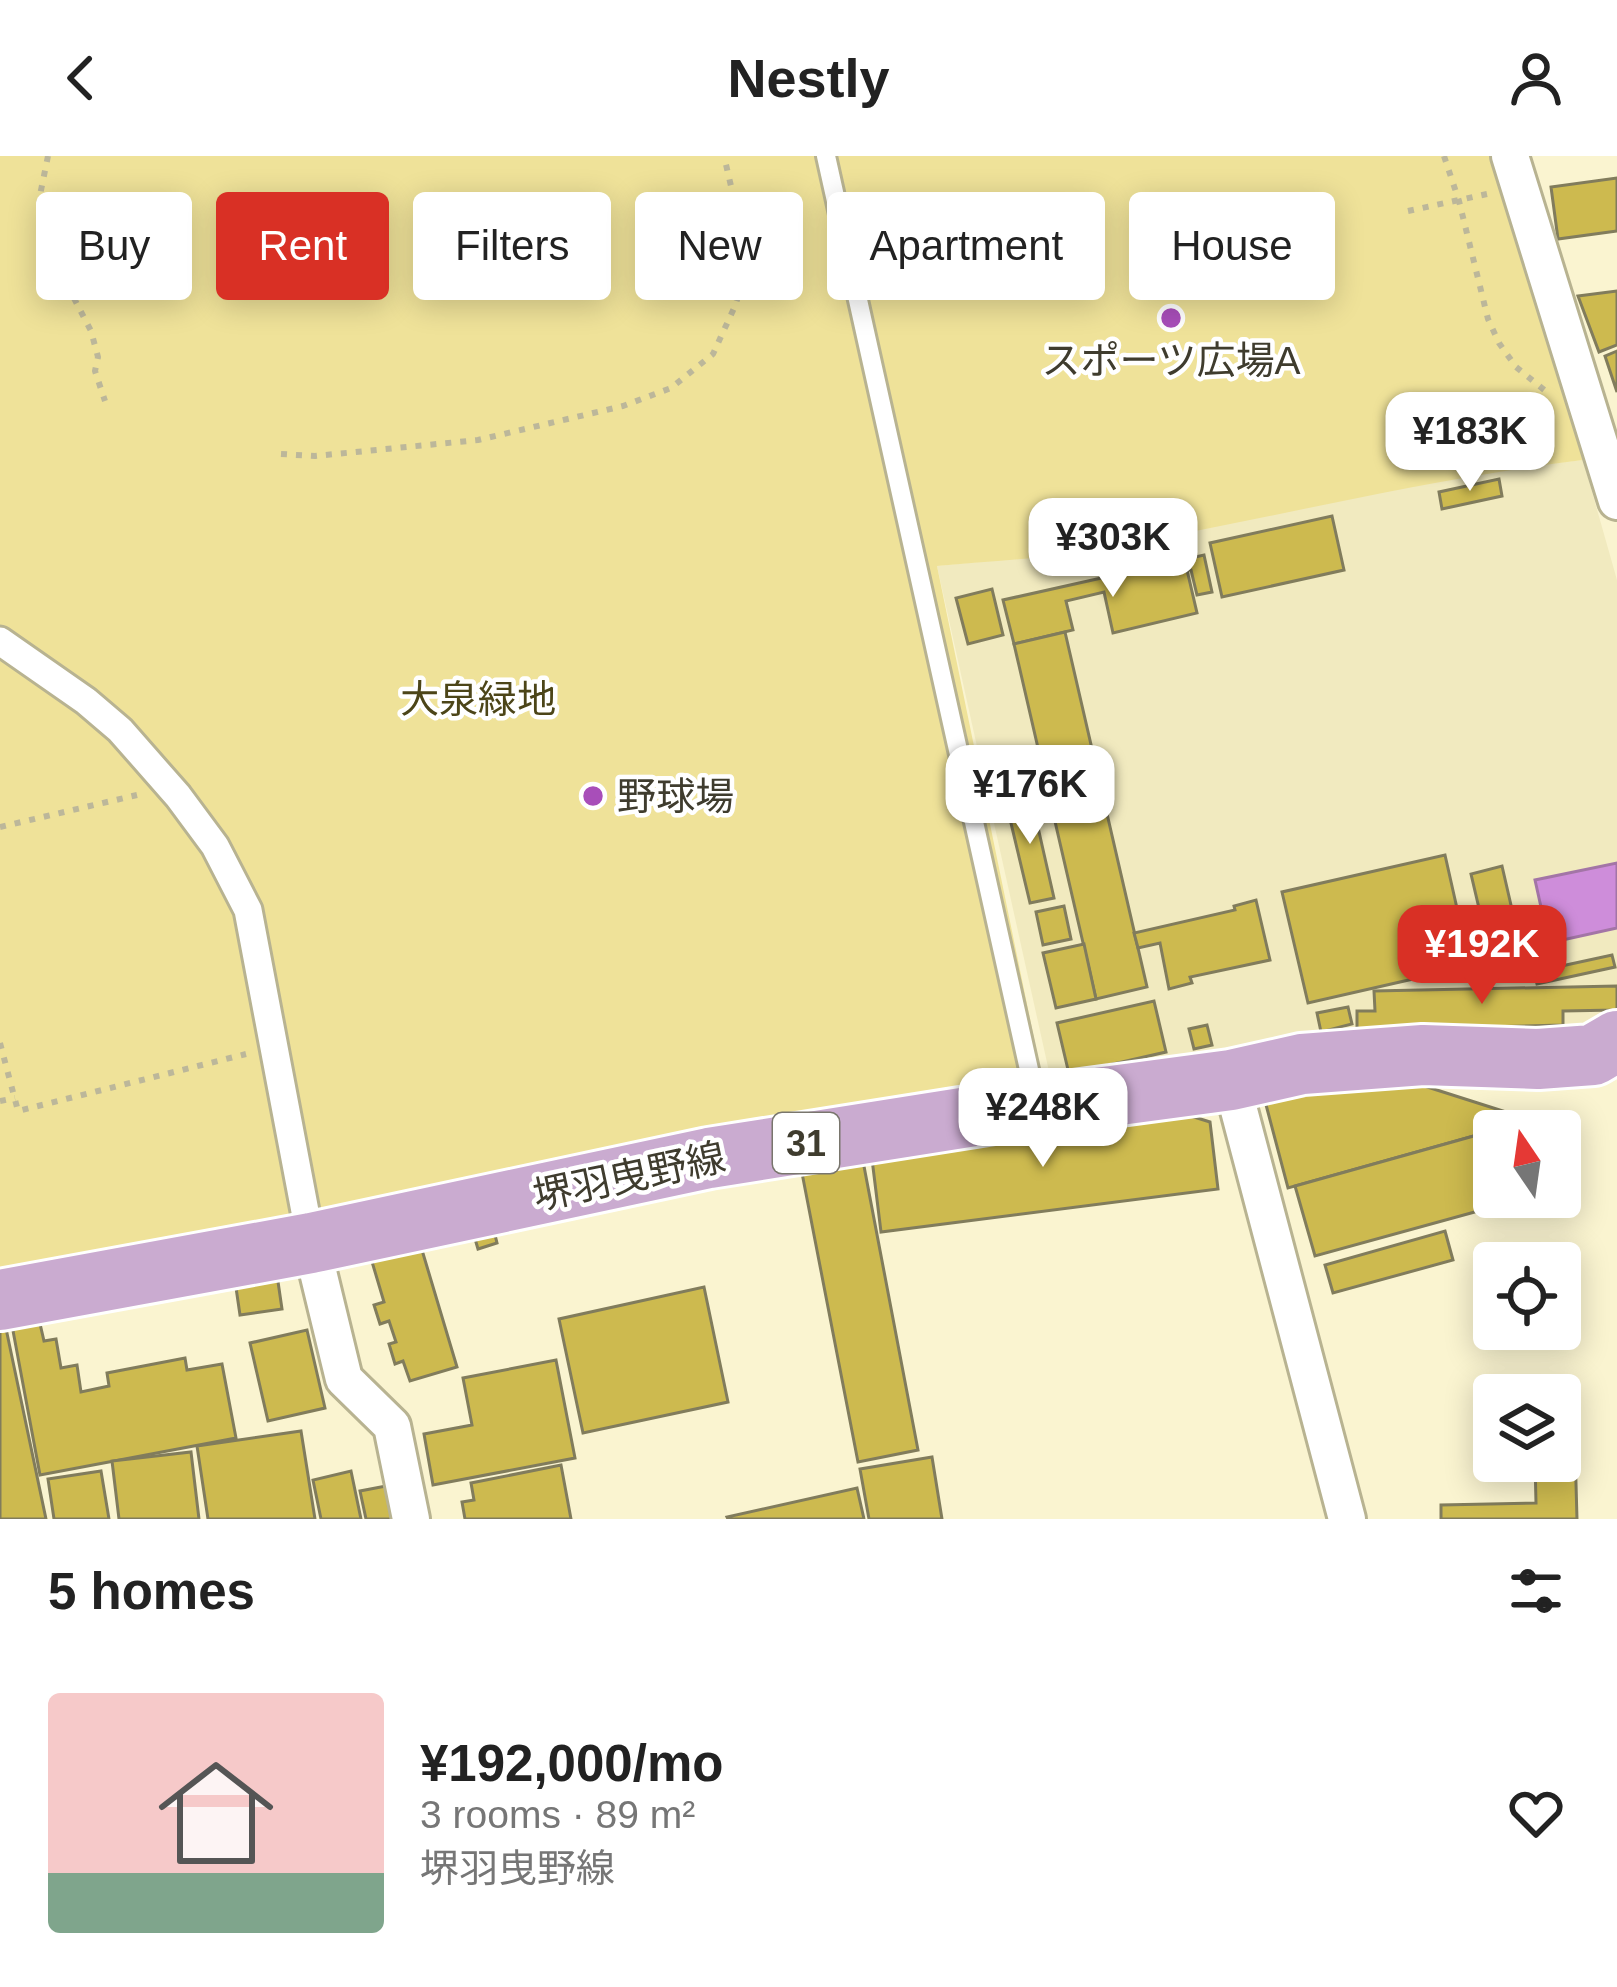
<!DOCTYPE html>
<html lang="en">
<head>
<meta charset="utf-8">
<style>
  body { margin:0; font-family:Arial,"Noto Sans JP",sans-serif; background:#f2f2f2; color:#222; height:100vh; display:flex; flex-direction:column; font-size:45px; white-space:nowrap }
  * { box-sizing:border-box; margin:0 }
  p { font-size:39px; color:#767676 }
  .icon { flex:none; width:66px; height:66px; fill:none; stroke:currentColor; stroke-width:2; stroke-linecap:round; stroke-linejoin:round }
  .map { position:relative; height:1363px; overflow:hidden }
  .sheet { display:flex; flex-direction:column; background:#fff; flex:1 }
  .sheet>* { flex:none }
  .hud { position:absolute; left:36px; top:36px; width:1545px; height:108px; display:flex; gap:24px }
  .needle { width:78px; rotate:347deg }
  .fabs { position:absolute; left:1473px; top:954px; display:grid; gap:24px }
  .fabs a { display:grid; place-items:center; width:108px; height:108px; border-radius:12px; background:#fff; box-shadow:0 6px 30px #0003; font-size:60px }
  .price { position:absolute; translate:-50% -102px; padding:0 27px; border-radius:24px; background:#fff; color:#222; font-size:39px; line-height:78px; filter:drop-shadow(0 3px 6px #0008) }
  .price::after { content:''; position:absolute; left:50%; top:72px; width:36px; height:27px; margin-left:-18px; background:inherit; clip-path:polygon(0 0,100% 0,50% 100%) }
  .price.current { background:#d93025; color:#fff }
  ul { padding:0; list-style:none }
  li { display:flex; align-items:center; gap:36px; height:300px; padding:0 48px }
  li+li { border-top:3px solid #e0e0e0 }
  li span { display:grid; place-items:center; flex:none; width:336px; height:240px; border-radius:12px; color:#555 }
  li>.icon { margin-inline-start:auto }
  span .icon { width:144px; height:144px; fill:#fffc; stroke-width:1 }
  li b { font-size:51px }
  h2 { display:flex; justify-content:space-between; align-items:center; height:144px; padding:0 48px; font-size:51px }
  .tag { padding:0 42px; border-radius:12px; background:#fff; box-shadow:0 6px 30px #0003; font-size:42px; line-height:108px }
  .tag.current { background:#d93025; color:#fff }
  header { display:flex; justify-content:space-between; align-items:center; height:156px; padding:0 48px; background:#fff; font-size:54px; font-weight:700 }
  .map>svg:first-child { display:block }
  .built { fill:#f1eabf }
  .green { fill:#efe299 }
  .water { fill:#ce8dda; stroke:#a375a6; stroke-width:3 }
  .building { fill:#cdba4f; stroke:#817c5c; stroke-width:3 }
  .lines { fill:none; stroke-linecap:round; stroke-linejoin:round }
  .service-casing { stroke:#b8b391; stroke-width:24 }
  .pedestrian-casing { stroke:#b8b391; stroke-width:33 }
  .minor-casing { stroke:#b8b391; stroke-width:42 }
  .primary-casing { stroke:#fff; stroke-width:66 }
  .path { stroke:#bcb79a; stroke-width:6; stroke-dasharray:6 9; stroke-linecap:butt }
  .service { stroke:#fff; stroke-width:18 }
  .pedestrian { stroke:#fff; stroke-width:27 }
  .minor { stroke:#fff; stroke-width:36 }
  .primary { stroke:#caabd0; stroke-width:60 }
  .poi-dot { fill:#a84eb9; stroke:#fff; stroke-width:4.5 }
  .labels { text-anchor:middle; stroke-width:9; stroke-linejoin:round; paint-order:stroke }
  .shield { fill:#fff; stroke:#79766d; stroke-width:3 }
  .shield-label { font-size:36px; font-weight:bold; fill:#3f3c2e }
  .poi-label { font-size:39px; fill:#3f3c2e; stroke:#fff }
  .park-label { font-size:39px; fill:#4c4518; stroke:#fff }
  .street-label { font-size:39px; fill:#3f3c2e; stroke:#fff }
</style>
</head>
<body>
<header><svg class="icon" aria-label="back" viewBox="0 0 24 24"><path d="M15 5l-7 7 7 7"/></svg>Nestly<svg class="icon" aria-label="person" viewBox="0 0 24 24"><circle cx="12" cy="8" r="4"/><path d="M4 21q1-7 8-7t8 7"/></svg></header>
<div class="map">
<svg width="1617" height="1363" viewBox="0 0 1617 1363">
  <rect width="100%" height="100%" fill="#faf4d0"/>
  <polygon class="built" points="1583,304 1617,424 1617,862 1602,872 1052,929 937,410 1090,395 1392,333 1505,313"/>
  <path class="green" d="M0,0H1498L1511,37L1583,304C1418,324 1257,366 1094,394C1042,403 989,405 937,410L1044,931L0,1113Z"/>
  <polygon class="water" points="1617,707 1617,772 1549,787 1535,724"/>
  <g class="building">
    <polygon points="1617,22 1617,75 1558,83 1551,31"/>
    <polygon points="1617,135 1617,189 1599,196 1578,140"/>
    <polygon points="1617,195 1617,236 1605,200"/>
    <polygon points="1499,323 1502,340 1442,353 1439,336"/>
    <polygon points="1332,360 1344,414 1222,441 1210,387"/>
    <polygon points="1204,399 1212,436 1197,439 1191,414 1187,414 1197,457 1113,477 1104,436 1066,445 1073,474 1014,488 1003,444"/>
    <polygon points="992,433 1003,479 968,488 956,442"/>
    <polygon points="1065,476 1147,831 1096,843 1014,488"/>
    <polygon points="1030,636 1054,742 1030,747 1005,642"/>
    <polygon points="1445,699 1470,810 1308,847 1282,736"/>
    <polygon points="1502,710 1525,810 1501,815 1489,763 1482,765 1471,718"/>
    <polygon points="1256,744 1270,804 1190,821 1192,827 1169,833 1160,787 1138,792 1134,777 1235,754 1234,750"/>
    <polygon points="1064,750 1071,783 1043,789 1036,756"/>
    <polygon points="1084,788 1096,843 1056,852 1043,797"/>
    <polygon points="1612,799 1615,811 1537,828 1534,816"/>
    <polygon points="1617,830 1617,854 1563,855 1563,869 1357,874 1357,855 1375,855 1374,835"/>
    <polygon points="1154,845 1166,896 1069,918 1057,867"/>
    <polygon points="1348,851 1352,868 1321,876 1317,857"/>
    <polygon points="1207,869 1212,889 1194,893 1189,873"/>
    <polygon points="1418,928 1531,964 1288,1032 1265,945 1326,931"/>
    <polygon points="1178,956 1210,966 1218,1033 881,1076 871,995"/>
    <polygon points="1531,964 1534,975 1494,975 1494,1041 1529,1041 1315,1100 1295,1030"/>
    <polygon points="863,1005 918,1294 858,1306 802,1017"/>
    <polygon points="491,1063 497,1087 478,1093 471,1069"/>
    <polygon points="1445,1075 1453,1104 1333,1137 1325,1109"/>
    <polygon points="419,1084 457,1211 410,1225 403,1205 395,1208 389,1188 396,1186 389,1165 380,1168 374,1149 384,1146 370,1099"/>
    <polygon points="276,1112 282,1153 240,1159 234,1118"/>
    <polygon points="704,1131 728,1246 583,1277 559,1163"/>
    <polygon points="38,1159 44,1185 56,1183 61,1212 77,1209 81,1236 109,1230 107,1217 185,1202 187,1214 222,1208 236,1282 40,1319 11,1164"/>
    <polygon points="4,1163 46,1363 0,1363 0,1164"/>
    <polygon points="307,1174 325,1252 268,1265 250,1187"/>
    <polygon points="556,1204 575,1302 433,1329 424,1278 472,1269 463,1222"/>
    <polygon points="301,1275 315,1363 208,1363 197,1290"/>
    <polygon points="1560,1292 1575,1292 1577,1363 1441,1363 1441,1349 1536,1347 1535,1305 1560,1305"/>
    <polygon points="191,1296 199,1363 119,1363 112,1305"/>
    <polygon points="932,1301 942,1363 869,1363 860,1313"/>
    <polygon points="561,1309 571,1363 465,1363 462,1346 474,1344 471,1327"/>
    <polygon points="101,1315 109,1363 54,1363 48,1323"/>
    <polygon points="351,1315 361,1363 321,1363 313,1324"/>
    <polygon points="386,1330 392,1363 366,1363 360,1335"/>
    <polygon points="857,1332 864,1363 728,1363 727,1361"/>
  </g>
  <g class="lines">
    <g class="service-casing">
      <polyline id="service" points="826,0 1036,945"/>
    </g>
    <g class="pedestrian-casing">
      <polyline id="pedestrian" points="0,485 86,545 120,574 178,640 215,690 248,754 311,1087"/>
    </g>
    <g class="minor-casing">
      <g id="minor">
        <polyline points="1510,0 1617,345"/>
        <polyline points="1231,924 1347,1363"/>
        <polyline points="311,1087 344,1223 392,1270 411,1363"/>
      </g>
    </g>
    <g class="primary-casing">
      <polyline id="primary" points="0,1144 311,1087 709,1002 1037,950 1231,924 1302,908 1423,899 1538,903 1593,899 1617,885"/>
    </g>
    <g class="path">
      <polyline points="48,0 39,44 49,94 91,175 98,201 95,215 105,245"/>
      <polyline points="1444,0 1459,45 1488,163 1499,187 1516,211 1548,237"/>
      <polyline points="1408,55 1487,38"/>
      <polyline points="281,298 315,300 478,284 623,250 671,232 713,198 735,150 749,107 724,0"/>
      <polyline points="0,671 137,639"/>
      <polyline points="0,887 18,955 246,898"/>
      <polyline points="0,945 15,942"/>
    </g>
    <use href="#service" class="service"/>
    <use href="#pedestrian" class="pedestrian"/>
    <use href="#minor" class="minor"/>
    <use href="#primary" class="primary"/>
  </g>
  <g class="poi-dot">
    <circle cx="1171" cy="162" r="12"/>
    <circle cx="593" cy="640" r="12"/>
  </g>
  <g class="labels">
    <rect class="shield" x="773" y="957" width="66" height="60" rx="9"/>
    <g class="shield-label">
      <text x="806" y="1000">31</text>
    </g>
    <g class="poi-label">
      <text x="1171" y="218">スポーツ広場A</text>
      <text x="617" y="654" text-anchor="start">野球場</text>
    </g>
    <g class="park-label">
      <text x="478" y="557">大泉緑地</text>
    </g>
    <g class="street-label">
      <text transform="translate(629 1020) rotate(-12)" y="14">堺羽曳野線</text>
    </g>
  </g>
</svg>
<div class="fabs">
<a><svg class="needle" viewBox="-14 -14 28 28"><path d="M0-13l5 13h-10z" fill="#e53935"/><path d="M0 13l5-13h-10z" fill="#767676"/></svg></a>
<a><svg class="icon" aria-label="locate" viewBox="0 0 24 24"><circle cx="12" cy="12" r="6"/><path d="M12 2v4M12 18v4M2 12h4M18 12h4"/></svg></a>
<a><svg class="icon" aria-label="layers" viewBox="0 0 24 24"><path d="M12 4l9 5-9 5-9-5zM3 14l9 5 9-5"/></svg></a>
</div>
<b class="price" style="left:1470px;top:338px">¥183K</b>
<b class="price" style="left:1113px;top:444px">¥303K</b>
<b class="price" style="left:1030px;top:691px">¥176K</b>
<b class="price current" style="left:1482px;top:851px">¥192K</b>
<b class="price" style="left:1043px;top:1014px">¥248K</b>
<div class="hud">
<a class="tag">Buy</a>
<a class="tag current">Rent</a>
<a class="tag">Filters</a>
<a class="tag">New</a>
<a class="tag">Apartment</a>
<a class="tag">House</a>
</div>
</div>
<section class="sheet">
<h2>5 homes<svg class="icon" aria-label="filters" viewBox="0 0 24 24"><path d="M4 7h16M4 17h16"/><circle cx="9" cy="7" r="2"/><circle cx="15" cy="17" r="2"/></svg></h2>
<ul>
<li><span style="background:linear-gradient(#f6c9c9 75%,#7fa58c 0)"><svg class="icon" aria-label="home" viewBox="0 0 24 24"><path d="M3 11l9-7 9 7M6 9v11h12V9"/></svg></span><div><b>¥192,000/mo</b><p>3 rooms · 89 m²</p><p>堺羽曳野線</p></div><svg class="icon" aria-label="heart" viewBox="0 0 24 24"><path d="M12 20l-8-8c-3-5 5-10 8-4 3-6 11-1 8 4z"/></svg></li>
</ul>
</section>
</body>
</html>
